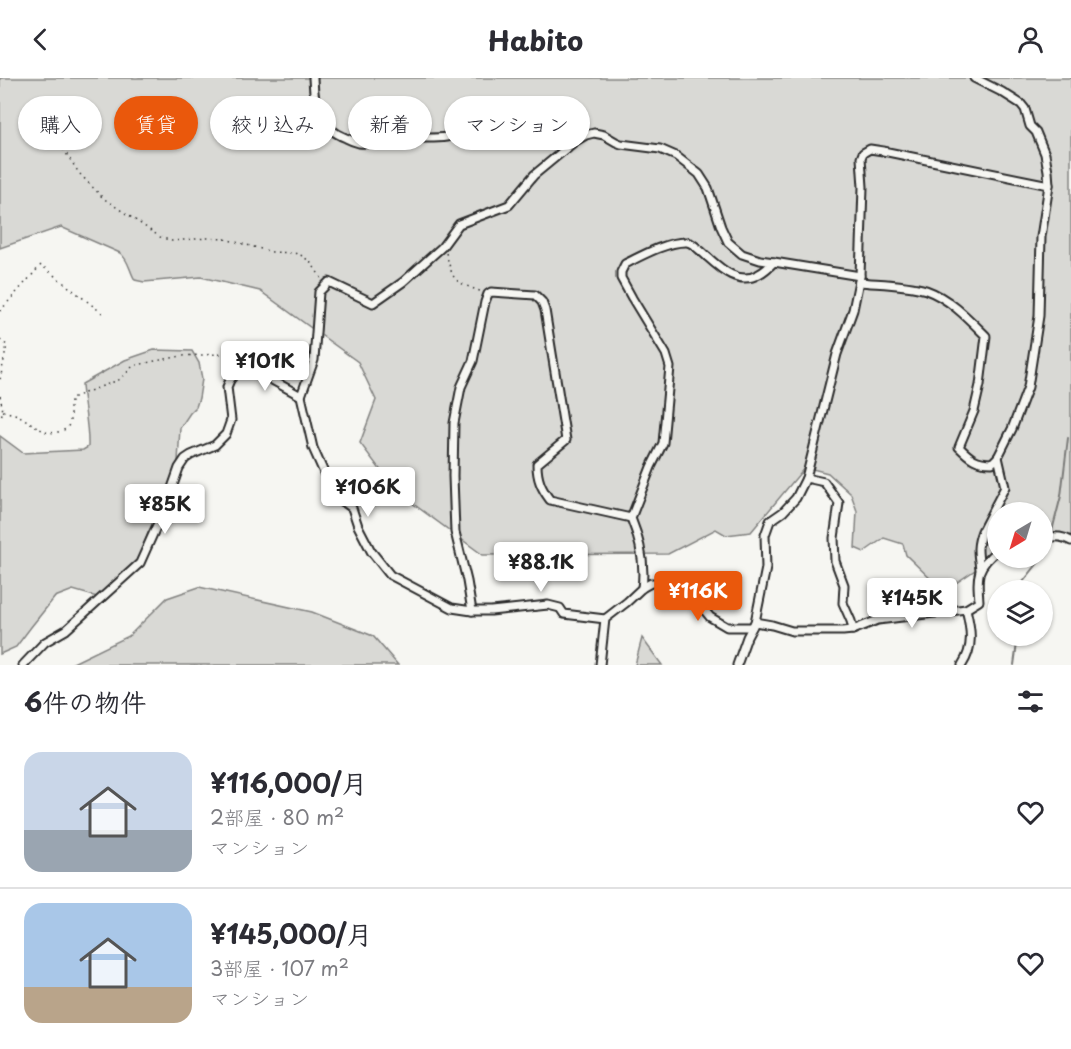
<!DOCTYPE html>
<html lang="ja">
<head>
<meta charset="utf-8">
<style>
  body { margin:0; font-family:"Playpen Sans","Klee One",sans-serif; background:#f7f7f7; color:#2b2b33; height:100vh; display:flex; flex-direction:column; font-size:22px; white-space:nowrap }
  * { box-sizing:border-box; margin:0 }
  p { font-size:20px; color:#7c7c81 }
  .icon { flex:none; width:33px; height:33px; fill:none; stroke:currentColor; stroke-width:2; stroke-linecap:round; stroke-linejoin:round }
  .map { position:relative; height:587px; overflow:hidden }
  .drawer { display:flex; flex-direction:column; background:#fff; flex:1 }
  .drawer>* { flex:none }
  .guide { position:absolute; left:18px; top:18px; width:600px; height:54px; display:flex; gap:12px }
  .needle { width:39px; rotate:218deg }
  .controls { position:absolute; left:987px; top:424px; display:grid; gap:12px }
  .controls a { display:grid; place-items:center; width:66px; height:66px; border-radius:50%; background:#fff; box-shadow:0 2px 4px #0004; font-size:30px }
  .price { position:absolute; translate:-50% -51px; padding:0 14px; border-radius:6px; background:#fff; color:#222; font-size:20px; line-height:39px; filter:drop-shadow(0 2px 3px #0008) }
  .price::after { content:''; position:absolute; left:50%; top:36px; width:18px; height:14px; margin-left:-9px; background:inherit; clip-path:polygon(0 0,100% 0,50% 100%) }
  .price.active { background:#ea580c; color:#fff }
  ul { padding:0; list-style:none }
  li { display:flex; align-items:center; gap:18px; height:150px; padding:0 24px }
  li+li { border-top:2px solid #e1e1e2 }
  li span { display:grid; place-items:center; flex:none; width:168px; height:120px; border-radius:18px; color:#555 }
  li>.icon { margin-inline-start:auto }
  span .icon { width:72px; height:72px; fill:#fffc; stroke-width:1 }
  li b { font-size:26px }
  h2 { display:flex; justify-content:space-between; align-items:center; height:72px; padding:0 24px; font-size:26px }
  .chip { padding:0 21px; border-radius:27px; background:#fff; box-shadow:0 2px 4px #0004; font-size:21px; line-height:54px }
  .chip.active { background:#ea580c; color:#fff }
  header { display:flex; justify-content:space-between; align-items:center; height:78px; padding:0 24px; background:#fff; font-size:27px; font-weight:700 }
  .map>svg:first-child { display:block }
  .green { fill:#d9d9d5; stroke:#828280; stroke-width:1.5 }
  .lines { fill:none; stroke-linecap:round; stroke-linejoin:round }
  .stream { stroke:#7a7a78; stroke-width:2 }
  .minor-casing { stroke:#2b2b2b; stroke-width:11 }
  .path { stroke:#2b2b2b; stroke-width:1.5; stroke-dasharray:1.5 4.5; stroke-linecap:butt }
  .minor { stroke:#f6f6f2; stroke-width:7 }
</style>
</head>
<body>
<header><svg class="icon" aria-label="back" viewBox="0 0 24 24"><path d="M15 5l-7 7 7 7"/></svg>Habito<svg class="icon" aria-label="person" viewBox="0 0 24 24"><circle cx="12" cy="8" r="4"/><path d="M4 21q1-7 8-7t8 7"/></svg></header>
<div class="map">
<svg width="1071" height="587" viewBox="0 0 1071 587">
  <rect width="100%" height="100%" fill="#f6f6f2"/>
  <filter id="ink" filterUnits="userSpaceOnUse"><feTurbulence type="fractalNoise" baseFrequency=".0167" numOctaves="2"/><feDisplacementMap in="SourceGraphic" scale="12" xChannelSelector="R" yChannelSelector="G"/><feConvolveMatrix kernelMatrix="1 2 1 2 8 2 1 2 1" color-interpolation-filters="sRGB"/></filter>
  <g filter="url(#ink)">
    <g class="green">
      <path d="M0,0H1071V461L1043,456L1042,435H998L997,469L990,473L978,490L953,507L939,509L906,477L903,466L884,460L864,474L855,470L857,433L851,416L828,395L805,389L751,454L726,457L716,451L668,476L483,477L397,414L360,365L376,322L358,284L260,213L201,199L144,204L135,202C129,192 129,182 120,175L61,149L0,170Z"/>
      <path d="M154,272L192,273L199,285L202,301L199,320L196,329L190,335L180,350L178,383L166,422L148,455L138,482L130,491L97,519L73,512L55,519L31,549L16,569L0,576V358L23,375L83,372L88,369C89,348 83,327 82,306L125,282Z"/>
      <polygon points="199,509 312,534 373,558 398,587 69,587 129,558 167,520"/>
      <polygon points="642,560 662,587 635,587"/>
    </g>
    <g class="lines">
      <g class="stream">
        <polyline points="1042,480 1046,476 1061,418 1068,360"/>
        <polyline points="1022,513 1023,504 1042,480"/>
        <polyline points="1014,587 1018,558"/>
      </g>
      <g class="minor-casing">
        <g id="minor">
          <path d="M313,0C314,28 318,49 346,60C350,62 355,64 359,65C372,67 395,62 409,61C422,59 434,61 446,59C461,56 477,51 492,50C518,48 543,64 567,70"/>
          <path d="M974,0L1002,14L1021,26L1025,31L1030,48L1036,54L1045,76L1048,93L1049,107L1041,159L1039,238L1028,309L1012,351L998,379L1005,409L982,453C976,469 978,475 980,491"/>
          <path d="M859,204C881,206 905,206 926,212C949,220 969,241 986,258L980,307L974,333L959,369C970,380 976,385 992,385L998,379"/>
          <polyline points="806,400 824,404 839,425 834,460 835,483 844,507 843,525 851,543 853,552"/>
          <path d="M1042,459C1053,459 1061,457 1071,463"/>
          <path d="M642,510C645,487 640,462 631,440L651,389L663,365L670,289L666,276L632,220L621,200V194L625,186C641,178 668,163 687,164C693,165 698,171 702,174C718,188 737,209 759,196C765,193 770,188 774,184"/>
          <path d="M472,533L467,503L455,454L453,398L454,345L461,309L473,283L485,224L488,216L491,214L535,217L542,224L545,232L566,362L537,386C537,401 541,410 550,422L631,440"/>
          <polyline points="605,541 564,536 560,530 548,527 491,533 472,533 452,530 390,497 371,473 358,448 352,430 334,417 313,370 301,318 314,282 319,214 329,204 373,225 403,204 442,169 459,146 509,127 534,97 574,64 586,57 594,55 604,57 616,64 621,66 660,71 676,78 699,96 708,110 721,149 728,164 742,176 760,182 774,184 860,198"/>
          <path d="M755,544L772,547L792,553H843L853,552L878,542L966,531L979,523C977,498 976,489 998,472"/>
          <polyline points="23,587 45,564 66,552 140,485 166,427 179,390 185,381 191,377 215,367 226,356 231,342 227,309 230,302 243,286 301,318"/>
          <polyline points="600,587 605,541 627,524 642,510 651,505 662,505 694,519 710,539 727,549 752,549"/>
          <polyline points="737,587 747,559 755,544 766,490 765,457 770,443 783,434 796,420 806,400 837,276 853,232 860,198 863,109 861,80 863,75 870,71 883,73 1049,107"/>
          <path d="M962,587C974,569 971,551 966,531"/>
        </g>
      </g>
      <g class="path">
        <polyline points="60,66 79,95 103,120 160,159 172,163 207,160 225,161 272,174 294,175 303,178 312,186 322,201"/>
        <path d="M446,175C454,205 452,202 482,214"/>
        <polyline points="0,233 41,187 102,235"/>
        <polyline points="0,262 7,267 0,302"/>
        <polyline points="0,318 3,333 0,341"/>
        <path d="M3,333L18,337L45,354C50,355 55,355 61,353C78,348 64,329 74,319L121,301L133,288L155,283L182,278L219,276L237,282"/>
      </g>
      <use href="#minor" class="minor"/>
    </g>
  </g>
</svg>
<div class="controls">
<a><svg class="needle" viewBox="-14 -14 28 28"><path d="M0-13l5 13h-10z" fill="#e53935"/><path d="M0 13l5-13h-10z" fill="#7c7c81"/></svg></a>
<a><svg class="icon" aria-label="layers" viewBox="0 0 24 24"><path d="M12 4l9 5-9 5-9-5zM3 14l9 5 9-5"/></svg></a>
</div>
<b class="price" style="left:265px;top:314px">¥101K</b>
<b class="price" style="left:368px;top:440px">¥106K</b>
<b class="price" style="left:165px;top:457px">¥85K</b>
<b class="price" style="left:541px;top:515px">¥88.1K</b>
<b class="price active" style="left:698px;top:544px">¥116K</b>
<b class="price" style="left:912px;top:551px">¥145K</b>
<div class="guide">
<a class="chip">購入</a>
<a class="chip active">賃貸</a>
<a class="chip">絞り込み</a>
<a class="chip">新着</a>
<a class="chip">マンション</a>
</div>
</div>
<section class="drawer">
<h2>6件の物件<svg class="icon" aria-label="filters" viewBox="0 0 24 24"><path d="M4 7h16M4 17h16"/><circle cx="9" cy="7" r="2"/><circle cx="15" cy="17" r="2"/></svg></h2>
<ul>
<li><span style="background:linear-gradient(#c9d6e8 65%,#9aa5b1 0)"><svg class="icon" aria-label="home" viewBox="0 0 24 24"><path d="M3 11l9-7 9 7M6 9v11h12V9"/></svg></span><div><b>¥116,000/月</b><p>2部屋 · 80 m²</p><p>マンション</p></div><svg class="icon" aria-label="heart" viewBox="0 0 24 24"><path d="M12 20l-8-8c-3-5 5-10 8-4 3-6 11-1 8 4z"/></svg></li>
<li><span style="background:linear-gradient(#a9c7e8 70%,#b9a48a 0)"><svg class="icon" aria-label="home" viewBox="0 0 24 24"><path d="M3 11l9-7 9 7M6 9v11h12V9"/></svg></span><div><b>¥145,000/月</b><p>3部屋 · 107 m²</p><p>マンション</p></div><svg class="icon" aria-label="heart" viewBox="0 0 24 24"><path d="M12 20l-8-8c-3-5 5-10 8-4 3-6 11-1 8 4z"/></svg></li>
</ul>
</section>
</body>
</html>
